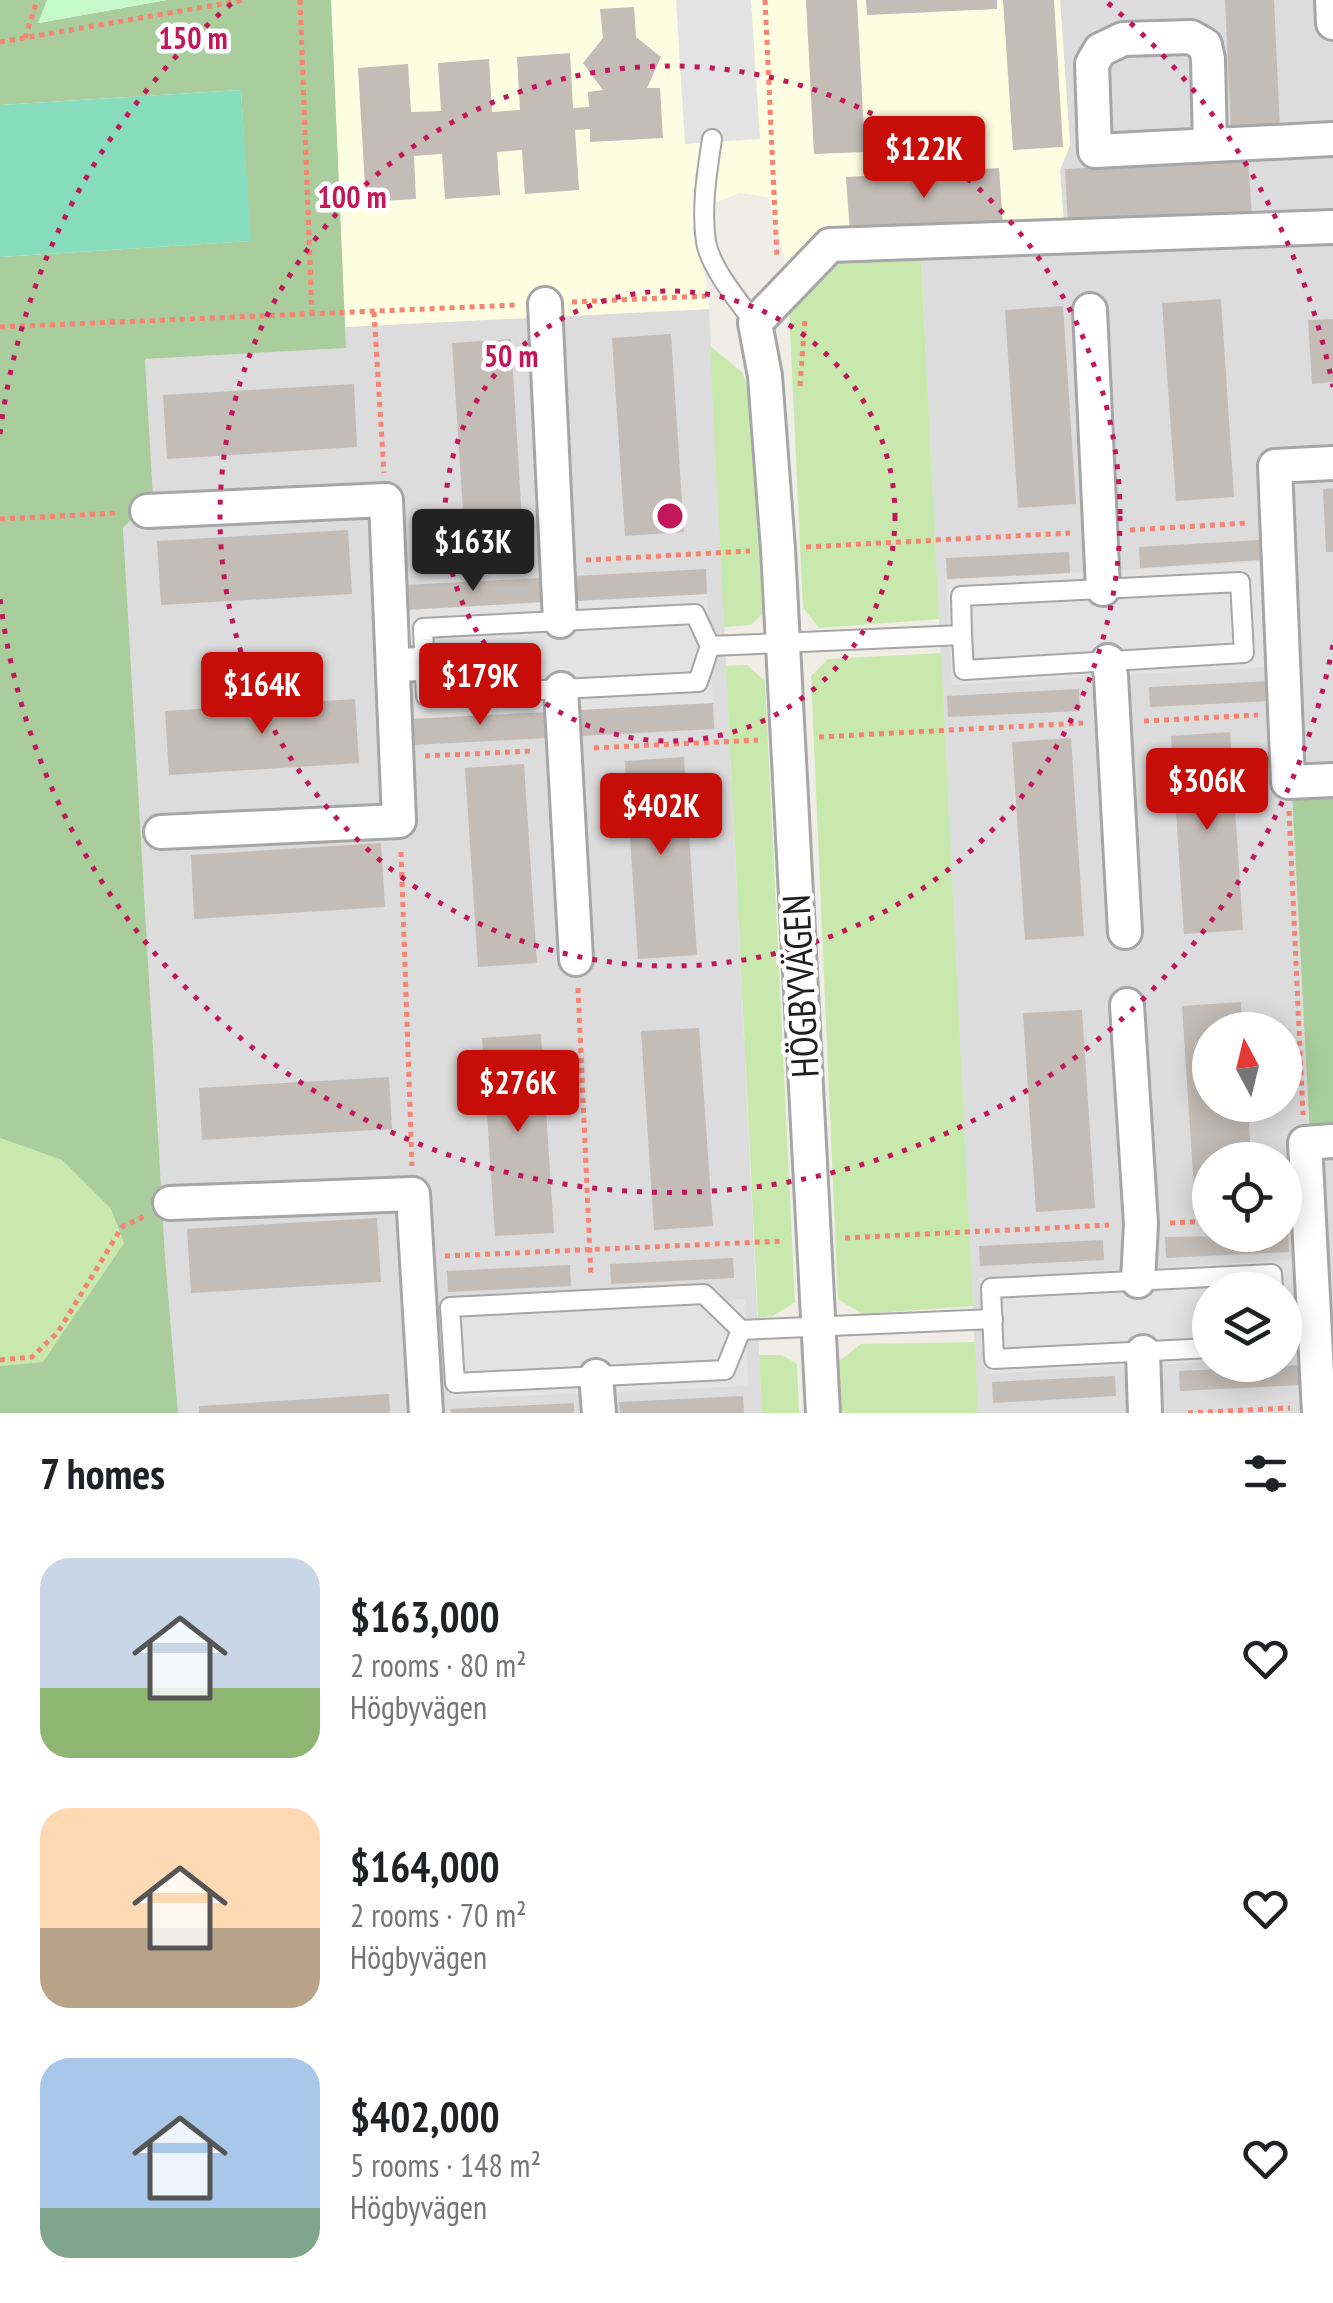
<!DOCTYPE html>
<html lang="en">
<head>
<meta charset="utf-8">
<style>
  body { margin:0; font-family:"PT Sans Narrow",sans-serif; background:#f2f2f2; color:#202124; height:100vh; display:flex; flex-direction:column; font-size:38px; white-space:nowrap }
  * { box-sizing:border-box; margin:0 }
  p { font-size:32px; color:#757577 }
  .icon { flex:none; width:55px; height:55px; fill:none; stroke:currentColor; stroke-width:2; stroke-linecap:round; stroke-linejoin:round }
  .map { position:relative; height:1413px; overflow:hidden }
  .side { display:flex; flex-direction:column; background:#fff; flex:1 }
  .side>* { flex:none }
  .needle { width:65px; rotate:353deg }
  .buttons { position:absolute; left:1192px; top:1012px; display:grid; gap:20px }
  .buttons a { display:grid; place-items:center; width:110px; height:110px; border-radius:50%; background:#fff; box-shadow:0 5px 25px #0003; font-size:50px }
  .price { position:absolute; translate:-50% -85px; padding:0 22px; border-radius:10px; background:#c70d08; color:#fff; font-size:32px; line-height:65px; filter:drop-shadow(0 2px 5px #0008) }
  .price::after { content:''; position:absolute; left:50%; top:60px; width:30px; height:22px; margin-left:-15px; background:inherit; clip-path:polygon(0 0,100% 0,50% 100%) }
  .price.selected { background:#222; color:#fff }
  ul { padding:0; list-style:none }
  li { display:flex; align-items:center; gap:30px; height:250px; padding:0 40px }
  li span { display:grid; place-items:center; flex:none; width:280px; height:200px; border-radius:30px; color:#555 }
  li>.icon { margin-inline-start:auto }
  span .icon { width:120px; height:120px; fill:#fffc; stroke-width:1 }
  li b { font-size:42px }
  h2 { display:flex; justify-content:space-between; align-items:center; height:120px; padding:0 40px; font-size:42px }
  .map>svg:first-child { display:block }
  .residential { fill:#dddcdc; fill-rule:evenodd }
  .education { fill:#fdfee1 }
  .grass { fill:#c9e8ae }
  .forest { fill:#a9cd9d }
  .park { fill:#c5f8cb }
  .pitch { fill:#87dcbe }
  .parking { fill:#e3e3e3 }
  .building { fill:#c4bcb6 }
  .lines { fill:none; stroke-linecap:round; stroke-linejoin:round }
  .service-casing { stroke:#a6a6a6; stroke-width:22 }
  .minor-casing { stroke:#a6a6a6; stroke-width:38 }
  .path { stroke:#f58472; stroke-width:5; stroke-dasharray:5 5; stroke-linecap:butt }
  .service { stroke:#fff; stroke-width:18 }
  .minor { stroke:#fff; stroke-width:32 }
  .ring { fill:none; stroke:#c2185b; stroke-width:5; stroke-dasharray:5 10 }
  .labels { text-anchor:middle; stroke-width:9; stroke-linejoin:round; paint-order:stroke }
  .street-label { font-size:38px; fill:#1f1f1f; stroke:#fff }
  .centre { fill:#c2185b; stroke:#fff; stroke-width:5 }
  .ring-label { font-size:30px; text-anchor:middle; font-weight:bold; fill:#c2185b; stroke:#fff; stroke-width:9; stroke-linejoin:round; paint-order:stroke }
</style>
</head>
<body>
<div class="map">
<svg width="1333" height="1413" viewBox="0 0 1333 1413">
  <rect width="100%" height="100%" fill="#f0ede6"/>
  <g class="residential">
    <path d="M1060,0H1333V1413H978L921,259L1065,252L1060,170L1070,145ZM1210,1030H1285V1105H1210ZM1210,1160H1285V1235H1210ZM1210,1290H1285V1365H1210Z"/>
    <polygon points="709,309 762,1413 178,1413 165,1256 123,528 153,497 145,359 345,348 345,327"/>
  </g>
  <polygon class="education" points="331,0 1060,0 1070,145 1060,170 1066,252 787,265 768,197 739,193 712,204 702,248 709,309 345,327"/>
  <g class="grass">
    <polygon points="921,259 939,619 819,628 803,608 787,265"/>
    <polygon points="710,346 743,373 753,408 762,614 751,625 724,627"/>
    <polygon points="941,653 973,1306 862,1314 838,1299 811,676 828,659"/>
    <polygon points="747,665 765,681 795,1302 773,1316 758,1318 726,666"/>
    <polygon points="0,1138 62,1160 111,1209 124,1243 43,1362 0,1366"/>
    <polygon points="975,1342 978,1413 841,1413 838,1362 861,1344"/>
    <polygon points="759,1355 782,1355 797,1364 799,1413 762,1413"/>
  </g>
  <g class="forest">
    <polygon points="0,0 47,0 39,23 167,0 331,0 346,348 145,359 153,497 123,528 165,1256 178,1413 0,1413 0,1366 43,1362 124,1243 111,1209 62,1160 0,1138 0,257 250,241 241,90 0,105"/>
    <polygon points="1333,789 1333,1135 1310,1136 1292,791"/>
  </g>
  <polygon class="park" points="47,0 167,0 38,23"/>
  <polygon class="pitch" points="241,90 251,241 0,257 0,105"/>
  <g class="parking">
    <polygon points="676,0 751,0 760,139 685,144"/>
    <polygon points="1259,562 1265,667 952,685 946,580"/>
    <polygon points="707,594 713,703 411,719 406,610"/>
    <polygon points="1290,1260 1295,1356 1285,1357 1285,1290 1210,1290 1210,1362 985,1374 979,1278"/>
    <polygon points="745,1299 748,1386 451,1399 447,1312"/>
  </g>
  <g class="building">
    <polygon points="806,0 857,0 865,152 814,154"/>
    <polygon points="866,0 997,0 997,9 867,15"/>
    <polygon points="1003,0 1054,0 1063,147 1013,150"/>
    <polygon points="1225,0 1274,0 1280,130 1231,132"/>
    <polygon points="634,7 636,37 661,57 647,88 660,88 663,138 590,142 590,129 575,130 579,190 525,194 522,150 497,152 500,195 445,199 442,154 414,156 416,199 366,202 358,68 408,64 411,112 441,111 438,63 489,59 492,112 520,110 517,57 570,53 573,108 589,107 588,92 603,90 583,63 603,38 600,9"/>
    <polygon points="1248,159 1252,216 1068,226 1065,169"/>
    <polygon points="999,168 1003,225 850,234 846,177"/>
    <polygon points="1221,299 1234,497 1176,501 1162,303"/>
    <polygon points="1063,306 1076,504 1018,508 1005,310"/>
    <polygon points="1333,319 1333,382 1312,384 1308,320"/>
    <polygon points="671,334 684,532 625,536 612,338"/>
    <polygon points="511,339 523,537 465,541 452,343"/>
    <polygon points="354,384 357,447 167,459 163,395"/>
    <polygon points="1333,488 1333,552 1326,552 1323,489"/>
    <polygon points="348,530 352,594 161,605 157,541"/>
    <polygon points="1260,540 1261,560 1140,568 1139,547"/>
    <polygon points="1069,552 1070,573 947,579 946,558"/>
    <polygon points="706,569 707,594 576,601 575,576"/>
    <polygon points="542,578 543,602 406,610 404,585"/>
    <polygon points="1272,681 1273,701 1150,707 1149,687"/>
    <polygon points="1079,689 1080,711 948,717 947,696"/>
    <polygon points="355,699 359,763 169,775 165,711"/>
    <polygon points="713,703 714,729 580,736 579,710"/>
    <polygon points="547,712 548,738 413,745 411,719"/>
    <polygon points="1230,732 1243,930 1184,934 1171,736"/>
    <polygon points="1071,738 1084,936 1025,940 1012,742"/>
    <polygon points="684,757 697,955 638,959 625,761"/>
    <polygon points="524,764 537,963 478,967 465,768"/>
    <polygon points="381,843 385,907 194,919 191,855"/>
    <polygon points="1241,1002 1243,1030 1210,1030 1210,1105 1248,1105 1251,1160 1210,1160 1210,1203 1195,1204 1182,1006"/>
    <polygon points="1082,1010 1095,1208 1036,1212 1023,1013"/>
    <polygon points="699,1028 713,1226 654,1230 641,1031"/>
    <polygon points="541,1034 554,1233 495,1236 482,1038"/>
    <polygon points="389,1077 392,1129 202,1140 199,1088"/>
    <polygon points="377,1218 381,1282 191,1293 187,1229"/>
    <polygon points="1285,1228 1288,1228 1289,1252 1166,1258 1165,1237 1285,1235"/>
    <polygon points="1103,1240 1104,1260 980,1266 979,1246"/>
    <polygon points="733,1258 734,1278 611,1284 610,1264"/>
    <polygon points="570,1265 571,1286 448,1292 447,1271"/>
    <polygon points="1302,1365 1303,1385 1180,1391 1179,1371"/>
    <polygon points="1115,1376 1116,1396 993,1403 992,1382"/>
    <polygon points="389,1394 390,1413 199,1413 199,1406"/>
    <polygon points="743,1396 744,1413 620,1413 619,1402"/>
    <polygon points="574,1403 574,1413 451,1413 450,1409"/>
  </g>
  <g class="lines">
    <g class="service-casing">
      <g id="service">
        <path d="M712,139C707,172 701,208 706,242C711,269 739,302 755,323"/>
        <polyline points="710,646 698,682 426,696 423,628 695,614 710,646 962,635 961,596 1240,582 1244,653 964,670 962,635"/>
        <polyline points="741,1330 725,1370 455,1383 450,1307 704,1294 741,1330 993,1319"/>
        <polyline points="1210,1348 994,1359 991,1288 1272,1274 1273,1290"/>
      </g>
    </g>
    <g class="minor-casing">
      <g id="minor">
        <polyline points="1332,0 1333,23"/>
        <polyline points="1210,145 1208,59 1205,45 1191,37 1123,39 1100,50 1092,64 1095,151 1333,139"/>
        <polyline points="545,304 560,621"/>
        <polyline points="1090,310 1103,589"/>
        <polyline points="1333,463 1275,466 1288,782 1333,780"/>
        <polyline points="147,511 386,500 399,821 161,832"/>
        <polyline points="1108,661 1111,676 1125,932"/>
        <polyline points="393,665 425,664"/>
        <polyline points="561,689 576,959"/>
        <polyline points="1127,1005 1141,1224 1138,1281"/>
        <polyline points="170,1203 413,1194 426,1413"/>
        <polyline points="1143,1352 1145,1413"/>
        <polyline points="596,1376 599,1413"/>
        <polyline points="823,1413 778,549 765,376 755,323 830,245 1333,227"/>
        <polyline points="1319,1413 1305,1143 1333,1141"/>
      </g>
    </g>
    <g class="path">
      <polyline points="300,0 312,315"/>
      <polyline points="765,0 777,257"/>
      <polyline points="25,38 37,0"/>
      <polyline points="0,42 245,0"/>
      <polyline points="572,302 706,296"/>
      <polyline points="374,312 384,473"/>
      <polyline points="0,327 517,305"/>
      <polyline points="800,386 805,318"/>
      <polyline points="0,519 117,513"/>
      <polyline points="1130,530 1249,523"/>
      <polyline points="806,547 1070,533"/>
      <polyline points="586,560 750,551"/>
      <polyline points="416,569 525,563"/>
      <polyline points="1144,721 1258,715"/>
      <polyline points="819,737 1083,723"/>
      <polyline points="594,748 758,740"/>
      <polyline points="425,756 533,751"/>
      <polyline points="1289,811 1303,1115"/>
      <polyline points="401,852 412,1166"/>
      <polyline points="578,988 591,1277"/>
      <polyline points="1170,1223 1210,1221"/>
      <polyline points="845,1238 1109,1225"/>
      <polyline points="445,1256 784,1241"/>
      <polyline points="0,1360 32,1357 58,1332 122,1227 145,1216"/>
      <polyline points="1188,1413 1290,1408"/>
    </g>
    <use href="#service" class="service"/>
    <use href="#minor" class="minor"/>
  </g>
  <g class="ring">
    <circle cx="670" cy="516" r="225"/>
    <circle cx="670" cy="516" r="450"/>
    <path d="M1333 645A675 675 0 0 1 0 598M0 434A675 675 0 0 1 232 3M1108 3A675 675 0 0 1 1333 387"/>
  </g>
  <g class="labels">
    <g class="street-label">
      <text transform="translate(801 986) rotate(-93)" y="13">HÖGBYVÄGEN</text>
    </g>
  </g>
  <circle cx="670" cy="516" r="15" class="centre"/>
  <g class="ring-label">
    <text x="193" y="49">150 m</text>
    <text x="352" y="208">100 m</text>
    <text x="511" y="367">50 m</text>
  </g>
</svg>
<div class="buttons">
<a><svg class="needle" viewBox="-14 -14 28 28"><path d="M0-13l5 13h-10z" fill="#e53935"/><path d="M0 13l5-13h-10z" fill="#757577"/></svg></a>
<a><svg class="icon" aria-label="locate" viewBox="0 0 24 24"><circle cx="12" cy="12" r="6"/><path d="M12 2v4M12 18v4M2 12h4M18 12h4"/></svg></a>
<a><svg class="icon" aria-label="layers" viewBox="0 0 24 24"><path d="M12 4l9 5-9 5-9-5zM3 14l9 5 9-5"/></svg></a>
</div>
<b class="price" style="left:924px;top:201px">$122K</b>
<b class="price selected" style="left:473px;top:594px">$163K</b>
<b class="price" style="left:480px;top:728px">$179K</b>
<b class="price" style="left:262px;top:737px">$164K</b>
<b class="price" style="left:1207px;top:833px">$306K</b>
<b class="price" style="left:661px;top:858px">$402K</b>
<b class="price" style="left:518px;top:1135px">$276K</b>
</div>
<section class="side">
<h2>7 homes<svg class="icon" aria-label="filters" viewBox="0 0 24 24"><path d="M4 7h16M4 17h16"/><circle cx="9" cy="7" r="2"/><circle cx="15" cy="17" r="2"/></svg></h2>
<ul>
<li><span style="background:linear-gradient(#c9d6e8 65%,#8fb573 0)"><svg class="icon" aria-label="home" viewBox="0 0 24 24"><path d="M3 11l9-7 9 7M6 9v11h12V9"/></svg></span><div><b>$163,000</b><p>2 rooms · 80 m²</p><p>Högbyvägen</p></div><svg class="icon" aria-label="heart" viewBox="0 0 24 24"><path d="M12 20l-8-8c-3-5 5-10 8-4 3-6 11-1 8 4z"/></svg></li>
<li><span style="background:linear-gradient(#ffd9b3 60%,#b9a48a 0)"><svg class="icon" aria-label="home" viewBox="0 0 24 24"><path d="M3 11l9-7 9 7M6 9v11h12V9"/></svg></span><div><b>$164,000</b><p>2 rooms · 70 m²</p><p>Högbyvägen</p></div><svg class="icon" aria-label="heart" viewBox="0 0 24 24"><path d="M12 20l-8-8c-3-5 5-10 8-4 3-6 11-1 8 4z"/></svg></li>
<li><span style="background:linear-gradient(#a9c7e8 75%,#7fa58c 0)"><svg class="icon" aria-label="home" viewBox="0 0 24 24"><path d="M3 11l9-7 9 7M6 9v11h12V9"/></svg></span><div><b>$402,000</b><p>5 rooms · 148 m²</p><p>Högbyvägen</p></div><svg class="icon" aria-label="heart" viewBox="0 0 24 24"><path d="M12 20l-8-8c-3-5 5-10 8-4 3-6 11-1 8 4z"/></svg></li>
</ul>
</section>
</body>
</html>
